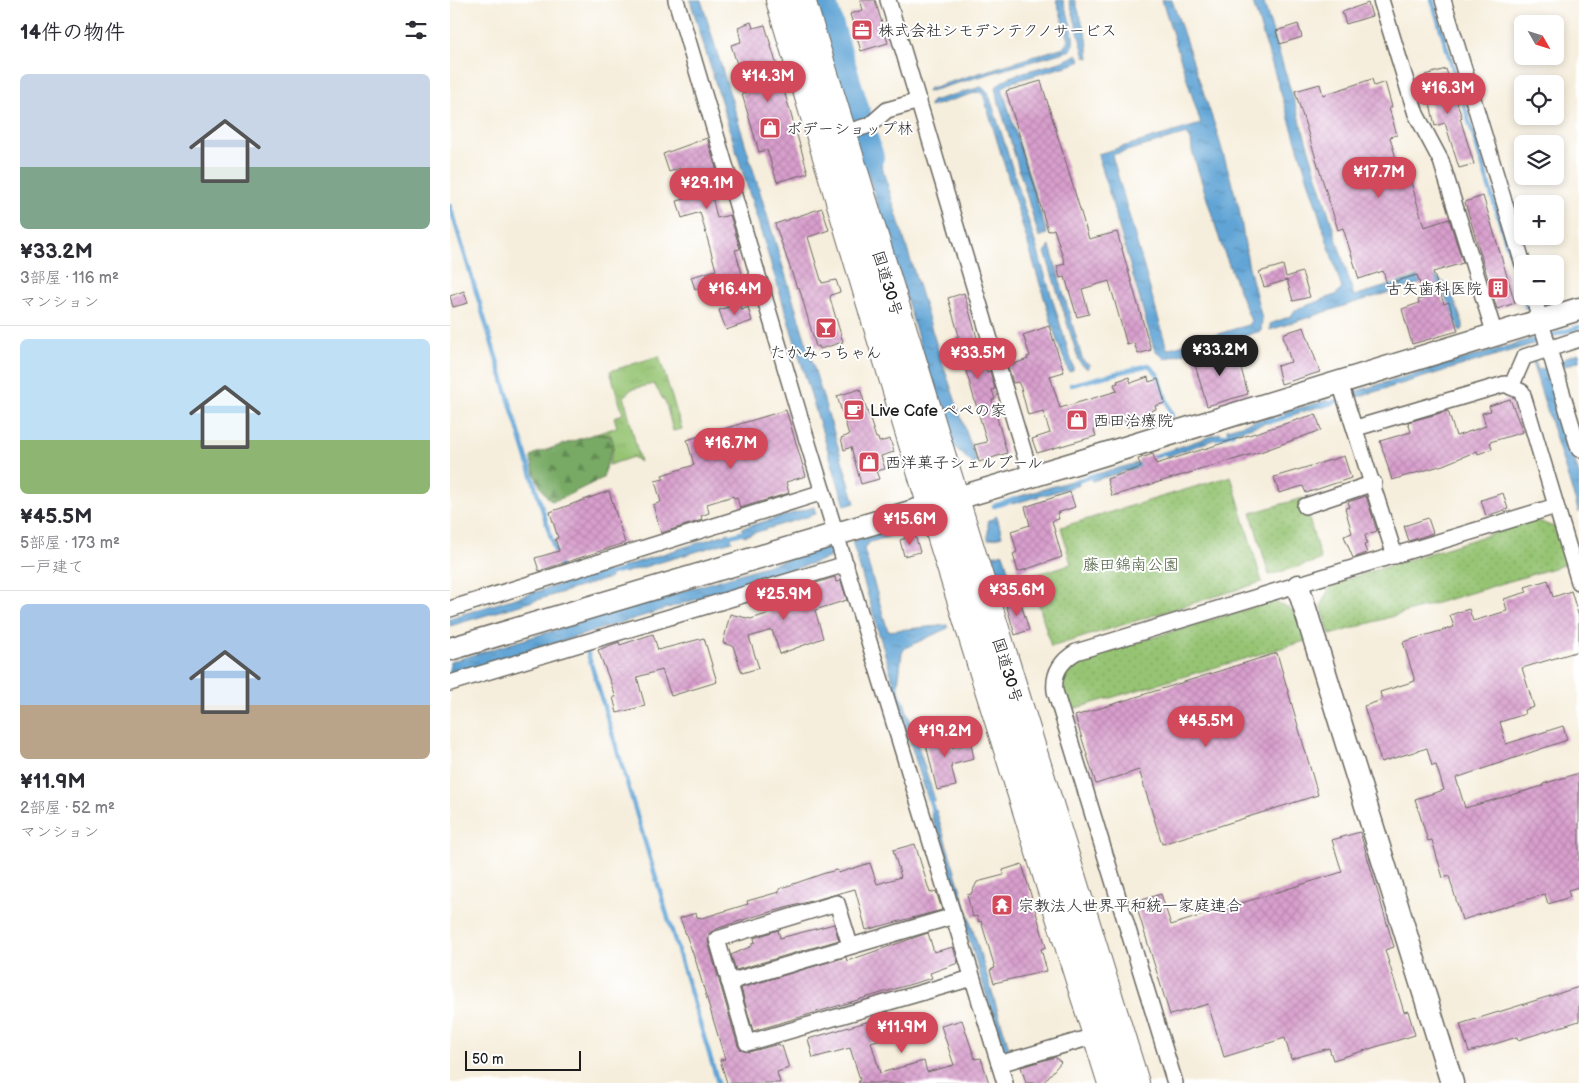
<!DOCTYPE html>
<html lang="ja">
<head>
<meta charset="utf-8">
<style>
  body { margin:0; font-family:"Balsamiq Sans","Klee One",sans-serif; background:#f2f2f3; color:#2b2b33; height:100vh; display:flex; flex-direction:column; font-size:19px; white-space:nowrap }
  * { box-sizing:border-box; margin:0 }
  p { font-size:16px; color:#7c7c81 }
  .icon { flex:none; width:28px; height:28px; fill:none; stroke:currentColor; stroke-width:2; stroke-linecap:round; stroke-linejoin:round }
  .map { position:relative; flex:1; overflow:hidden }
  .sheet { display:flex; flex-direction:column; background:#fff; width:450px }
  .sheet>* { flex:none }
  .needle { width:32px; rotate:129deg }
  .controls { position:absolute; left:1064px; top:15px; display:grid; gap:10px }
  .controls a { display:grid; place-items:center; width:50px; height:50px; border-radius:8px; background:#fff; box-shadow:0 2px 8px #0003; font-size:25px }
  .scale { position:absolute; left:15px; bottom:12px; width:116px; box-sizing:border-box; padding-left:5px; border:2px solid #1c1c1c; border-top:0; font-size:14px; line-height:18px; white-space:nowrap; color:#1c1c1c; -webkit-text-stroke:4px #fff; paint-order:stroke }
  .price { position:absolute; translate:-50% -42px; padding:0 11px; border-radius:18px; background:#d1495b; color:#fff; font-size:16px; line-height:32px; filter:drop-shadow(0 1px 2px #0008) }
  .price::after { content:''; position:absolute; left:50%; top:30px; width:15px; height:11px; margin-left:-8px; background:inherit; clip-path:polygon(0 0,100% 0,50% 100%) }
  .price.current { background:#222; color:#fff }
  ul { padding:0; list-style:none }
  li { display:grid; align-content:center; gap:10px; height:265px; padding:0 20px }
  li+li { border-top:1px solid #e1e1e2 }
  li span { display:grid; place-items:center; height:155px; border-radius:8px; color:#555 }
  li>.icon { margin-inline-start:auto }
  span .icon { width:90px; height:90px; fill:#fffc; stroke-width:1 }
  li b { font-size:21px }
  h2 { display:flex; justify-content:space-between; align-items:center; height:60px; padding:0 20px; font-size:21px }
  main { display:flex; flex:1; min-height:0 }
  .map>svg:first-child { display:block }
  .grass { fill:url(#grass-tufts); stroke:#597048 }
  .forest { fill:url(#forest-firs); stroke:#4a6340 }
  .park { fill:url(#park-dots); stroke:#597048 }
  .water { fill:url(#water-ripples); stroke:#3e6078; fill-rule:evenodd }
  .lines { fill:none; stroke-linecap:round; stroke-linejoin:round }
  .stream { stroke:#60a4d5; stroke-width:4.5 }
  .river { stroke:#60a4d5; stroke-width:28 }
  .building { fill:url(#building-cross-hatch) }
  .street-casing { stroke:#68665f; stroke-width:18 }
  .secondary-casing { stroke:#68665f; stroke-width:25 }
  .highway-casing { stroke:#68665f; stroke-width:30 }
  .street { stroke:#fff; stroke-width:15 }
  .secondary { stroke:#fff; stroke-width:22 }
  .highway { stroke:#fff; stroke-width:28 }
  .labels { text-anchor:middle; stroke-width:4; stroke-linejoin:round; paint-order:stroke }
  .poi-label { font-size:16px; fill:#1c1c1c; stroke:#fff; text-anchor:start }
  .street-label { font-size:16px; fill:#1c1c1c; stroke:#fff }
  .park-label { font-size:16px; fill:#4d5f3f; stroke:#fff }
</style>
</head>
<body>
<main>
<section class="sheet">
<h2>14件の物件<svg class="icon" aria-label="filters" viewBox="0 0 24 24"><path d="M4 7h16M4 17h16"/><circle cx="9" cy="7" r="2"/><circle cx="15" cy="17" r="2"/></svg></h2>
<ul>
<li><span style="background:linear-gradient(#c9d6e8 60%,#7fa58c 0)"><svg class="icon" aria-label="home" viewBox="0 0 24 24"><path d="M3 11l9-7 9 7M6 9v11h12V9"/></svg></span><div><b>¥33.2M</b><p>3部屋 · 116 m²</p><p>マンション</p></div></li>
<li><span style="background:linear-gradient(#bfe0f5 65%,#8fb573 0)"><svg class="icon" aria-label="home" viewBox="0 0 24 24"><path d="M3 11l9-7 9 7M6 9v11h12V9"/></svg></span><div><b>¥45.5M</b><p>5部屋 · 173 m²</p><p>一戸建て</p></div></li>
<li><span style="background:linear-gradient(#a9c7e8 65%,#b9a48a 0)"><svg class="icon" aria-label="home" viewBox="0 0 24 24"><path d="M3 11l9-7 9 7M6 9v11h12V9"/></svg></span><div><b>¥11.9M</b><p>2部屋 · 52 m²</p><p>マンション</p></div></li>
</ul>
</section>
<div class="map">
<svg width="1129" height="1083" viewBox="0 0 1129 1083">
  <defs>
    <pattern id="grass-tufts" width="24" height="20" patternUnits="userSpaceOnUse" patternTransform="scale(1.25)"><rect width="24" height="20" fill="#96c473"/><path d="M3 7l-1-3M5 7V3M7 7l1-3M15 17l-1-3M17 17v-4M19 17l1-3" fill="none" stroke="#81a863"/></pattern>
    <pattern id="forest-firs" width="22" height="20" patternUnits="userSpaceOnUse" patternTransform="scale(1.25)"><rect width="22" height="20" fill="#78aa65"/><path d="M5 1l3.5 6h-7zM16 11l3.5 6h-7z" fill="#628a52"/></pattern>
    <pattern id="park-dots" width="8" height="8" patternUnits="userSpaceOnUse" patternTransform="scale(1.25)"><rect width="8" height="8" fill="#96c473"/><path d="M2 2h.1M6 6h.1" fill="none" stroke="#81a863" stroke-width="1.8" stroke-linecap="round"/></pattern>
    <pattern id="water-ripples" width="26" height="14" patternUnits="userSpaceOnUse" patternTransform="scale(1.25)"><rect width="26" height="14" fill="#60a4d5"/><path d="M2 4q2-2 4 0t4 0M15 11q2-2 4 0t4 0" fill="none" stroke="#4e85ac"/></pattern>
    <pattern id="building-cross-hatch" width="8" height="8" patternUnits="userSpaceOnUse" patternTransform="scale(1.25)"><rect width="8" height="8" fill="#d89fcd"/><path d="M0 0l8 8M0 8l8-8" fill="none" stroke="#b988af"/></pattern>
  </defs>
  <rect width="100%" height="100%" fill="#fff"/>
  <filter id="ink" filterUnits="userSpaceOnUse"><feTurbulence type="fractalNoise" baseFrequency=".02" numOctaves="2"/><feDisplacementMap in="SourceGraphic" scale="10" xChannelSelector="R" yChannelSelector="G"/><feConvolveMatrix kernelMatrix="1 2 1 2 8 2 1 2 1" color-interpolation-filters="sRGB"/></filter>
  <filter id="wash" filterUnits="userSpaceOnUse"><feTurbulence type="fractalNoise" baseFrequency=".0096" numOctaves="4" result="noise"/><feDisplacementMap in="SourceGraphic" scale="20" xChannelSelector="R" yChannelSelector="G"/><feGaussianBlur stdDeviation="1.12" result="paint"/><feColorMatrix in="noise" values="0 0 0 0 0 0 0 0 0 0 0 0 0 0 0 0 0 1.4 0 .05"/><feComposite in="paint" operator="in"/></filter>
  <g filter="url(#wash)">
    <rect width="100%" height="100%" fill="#f6eedc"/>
    <polygon class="grass" points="209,356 232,429 223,431 216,404 204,384 182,389 174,396 190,462 183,457 159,465 164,445 161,435 146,434 167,427 164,417 173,414 160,371"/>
    <path class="forest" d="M144,434L160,436L163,445L153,478L110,499L101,501C89,489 84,474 81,458L84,454Z"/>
    <g class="park">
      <polygon points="781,476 812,582 601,647 581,576 621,564 611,527"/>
      <polygon points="853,498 871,560 819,575 801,513"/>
      <polygon points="1086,520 1106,528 1117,564 880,635 871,605 881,584"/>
      <polygon points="824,601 846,612 855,641 616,711 608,683 622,662"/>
    </g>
    <g class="water">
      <polygon points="240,0 251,0 384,433 405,503 395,506"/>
      <path d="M606,0H613C617,15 628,36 621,50L477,92L478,89L484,87L614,47L619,40Z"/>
      <polygon points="619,0 625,0 637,38 639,58 635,57 633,50"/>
      <path d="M712,0H722L766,129L789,208L798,263L812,319L811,331L715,359L704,349L648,154L751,124ZM737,134L741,140L742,151L772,247L801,321L798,325L717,349L662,155Z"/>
      <polygon points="802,0 813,0 904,296 980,273 999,286 1013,324 1013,329 1010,331 991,287 982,280 903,303 820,330 820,324 841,316 845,310 885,295 892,289"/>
      <path d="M627,54L631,60L627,63L562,82L552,88L597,234L589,237L545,89C556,69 606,69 627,54Z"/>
      <polygon points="531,87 538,92 553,138 623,366 623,370 619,372 607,341 534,97 532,93 528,92 480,107 479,105 482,101"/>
      <polygon points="421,131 490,356 527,463 524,465 499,442 440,243 405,135"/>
      <polygon points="600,246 632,358 634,362 640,365 638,369 631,364 628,358 595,252"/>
      <polygon points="1088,337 1090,342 901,399 900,393"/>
      <polygon points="1129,353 1129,361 1110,368 1109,364 1116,357"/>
      <polygon points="1085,361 1088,370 1098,367 1129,475 1129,513 1082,362"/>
      <polygon points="878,400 880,403 875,405 836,417 834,412"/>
      <polygon points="822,416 823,421 778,434 777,429"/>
      <polygon points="770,433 771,437 716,457 715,452"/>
      <polygon points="705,458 699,464 642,481 640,476"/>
      <polygon points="628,479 629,485 562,504 560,499"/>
      <polygon points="364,507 366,514 294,536 292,528"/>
      <polygon points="547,516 552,536 538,540 538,521"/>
      <polygon points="468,523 470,528 420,542 414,549 438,631 497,625 498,628 455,648 452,653 448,685 444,685 402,541"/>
      <polygon points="279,533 282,541 174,573 172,567"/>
      <polygon points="378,547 381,555 379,558 0,676 0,662"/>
      <polygon points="553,553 563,587 556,589 554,584 550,585 542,556"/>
      <polygon points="157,570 160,578 0,626 0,618"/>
      <polygon points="454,702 485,800 479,802 448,704"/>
      <polygon points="486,810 561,1054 555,1056 481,814"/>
    </g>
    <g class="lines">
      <g class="stream">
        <polyline points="982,0 1072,294"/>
        <polyline points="0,206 116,587"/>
        <polyline points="1073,296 1076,307"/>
        <polyline points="1097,337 1129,327"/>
        <polyline points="621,385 699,365 708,375 722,416"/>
        <polyline points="872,406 893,399"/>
        <polyline points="820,422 841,415"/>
        <polyline points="767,438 783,433"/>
        <polyline points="700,458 719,452"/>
        <polyline points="624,482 645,475"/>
        <polyline points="544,506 566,499"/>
        <polyline points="274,538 298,531"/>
        <polyline points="153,576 179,568"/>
        <polyline points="136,647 268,1083"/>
        <polyline points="444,680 453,708"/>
        <polyline points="479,797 485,816"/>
      </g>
      <polyline class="river" points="372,0 420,157"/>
    </g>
    <g id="blocks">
      <g class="building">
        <polygon points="410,0 425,0 438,43 411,51 400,14 413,10"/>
        <polygon points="918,3 922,16 896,24 892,12"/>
        <polygon points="301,22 303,28 315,25 358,173 327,182 317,150 309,152 292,94 296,93 281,45 291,42 288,27"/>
        <polygon points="848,24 852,37 830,44 826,31"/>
        <polygon points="996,69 1012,118 1010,118 1024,164 1009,168 995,123 985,126 977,90 979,89 975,75"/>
        <polygon points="922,79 924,86 935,82 942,107 939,108 947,135 940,137 951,177 959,175 974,227 999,219 1013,263 983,272 994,304 999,302 1008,331 962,344 952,309 969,303 968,300 975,298 967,275 937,284 933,271 909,279 893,228 888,230 845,91 870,84 873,95"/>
        <polygon points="591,81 639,239 667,232 701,350 688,354 684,343 677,345 659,281 632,289 639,314 627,317 615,277 610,278 607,266 615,264 604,229 598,231 556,91"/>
        <polygon points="257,138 273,192 262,196 267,218 280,215 290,249 285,250 293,277 245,289 241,277 266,270 250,212 232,218 227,201 239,198 230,168 219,172 213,154"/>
        <polygon points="1033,196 1065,303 1047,309 1015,202"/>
        <polygon points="372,208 379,230 358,237 372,283 386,280 390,292 381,295 380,298 393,342 370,349 369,346 366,347 349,287 347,288 325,224"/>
        <polygon points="833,265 836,277 852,272 860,297 843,301 837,280 814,287 809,272"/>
        <polygon points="14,291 18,303 3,307 0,296"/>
        <polygon points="514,293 537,372 540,371 545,389 542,390 545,399 542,400 557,453 529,462 524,445 537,442 506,337 509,336 498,298"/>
        <polygon points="290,303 292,310 298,307 302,321 276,330 269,310"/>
        <polygon points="599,326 614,372 600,376 610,408 667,391 664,384 668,383 667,381 679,377 681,383 698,377 699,382 708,379 715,403 705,406 706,409 701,411 704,419 677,427 675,420 644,430 646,436 587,453 582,439 600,433 593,411 578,415 571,388 568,382 563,383 558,366 578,359 577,357 580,356 573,335"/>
        <polygon points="854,327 870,372 831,384 827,366 841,362 833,336 835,333"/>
        <polygon points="776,348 779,356 787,353 798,394 757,406 743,358"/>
        <polygon points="410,389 426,438 428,438 429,442 440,439 444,452 431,456 435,469 426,471 429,479 411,484 401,447 394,450 391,438 399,435 387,396"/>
        <polygon points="1060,399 1073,432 1040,442 1042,449 1028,454 1027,451 993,465 942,480 930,441 961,432 958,422 998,411 1006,436 1036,426 1032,413 1041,411 1039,406"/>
        <polygon points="336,410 356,476 336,482 339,493 290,508 287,497 284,498 283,496 257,504 259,513 251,516 252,520 211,533 203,505 211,502 205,481 214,479 212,475 244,465 237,440"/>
        <polygon points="866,414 871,430 813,451 662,496 657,479 691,467 688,459 703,454 706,464"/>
        <polygon points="894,456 901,478 856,493 853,486 829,493 824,477"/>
        <polygon points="159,491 175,543 89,571 85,558 109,551 105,539 108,538 100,512"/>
        <polygon points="620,492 625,507 607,513 609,519 602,521 612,557 568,572 563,554 567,552 561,531 580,525 575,507"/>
        <polygon points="1053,493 1058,509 1036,516 1031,500"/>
        <polygon points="916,496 927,531 915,535 917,544 914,545 917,553 903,558 894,536 902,533 895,508 900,507 898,502"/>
        <polygon points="978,518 983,533 959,541 954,526"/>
        <polygon points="465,535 470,552 454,556 450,540"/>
        <polygon points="385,577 386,582 391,581 397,600 365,610 373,638 330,654 322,630 299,637 309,668 292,673 283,646 273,643 280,614 301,619 320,613 316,599"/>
        <polygon points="1098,580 1103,597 1121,591 1129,617 1129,651 1072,668 1084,707 1074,710 1075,714 1050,722 1056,744 1113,726 1117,740 1006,778 1015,808 1093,786 1093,784 1129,773 1129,887 1118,890 1120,897 1098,904 1095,894 1012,920 999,876 993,878 982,840 978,841 965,799 994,790 986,765 982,766 977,748 931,762 914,706 932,700 930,692 965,681 953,642 1004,627 1000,615 1019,609 1023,621 1057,611 1054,599 1077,592 1075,587"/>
        <polygon points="570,600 579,630 565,635 556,604"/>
        <polygon points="203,634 208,650 254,638 267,682 221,696 212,670 187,677 195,706 167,713 163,697 166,697 148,650 169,642 170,645"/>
        <polygon points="827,653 868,795 712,844 689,770 646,784 625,716"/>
        <polygon points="491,727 496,749 521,743 524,759 501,765 506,786 487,790 473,732"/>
        <polygon points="910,832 944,947 935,950 954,1012 958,1011 965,1035 883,1060 879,1048 841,1059 835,1038 774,1057 758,1004 720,1015 685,902 711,894 721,925 892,872 882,840"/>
        <polygon points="465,844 480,893 486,891 492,910 416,930 405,889 299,918 269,928 259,933 258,942 288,1046 291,1050 299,1052 329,1044 330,1047 332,1046 339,1068 327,1072 330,1083 277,1083 270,1060 275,1059 246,962 230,918 246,913 247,917 252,918 298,904 297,901 329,892 329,889 375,873 387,870 388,873 420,863 427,884 451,877 443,850"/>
        <polygon points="572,864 596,947 591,949 597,971 544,983 540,970 545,968 531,921 529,922 527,916 523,917 517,895 521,894 527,882 554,875 553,870"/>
        <polygon points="384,924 389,940 286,970 281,955 302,946 302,943 305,942 304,938 328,930 330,938"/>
        <polygon points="478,933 484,952 503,947 508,963 480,973 482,978 303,1031 291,988 396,957 397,961"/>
        <polygon points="1129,987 1129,1021 1068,1040 1067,1037 1019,1052 1010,1024"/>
        <polygon points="439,1012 446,1035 421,1042 430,1073 474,1061 477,1072 504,1065 491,1026 512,1020 525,1059 531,1058 539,1083 408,1083 410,1079 400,1048 363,1058 358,1039 423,1020 422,1017"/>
        <polygon points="605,1057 611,1062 593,1083 576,1083 571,1067"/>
      </g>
    </g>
  </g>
  <g filter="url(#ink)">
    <use href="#blocks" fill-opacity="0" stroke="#68665f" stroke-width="1"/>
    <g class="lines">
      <g class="street-casing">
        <g id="street">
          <polyline points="226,0 352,424 555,1083"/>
          <polyline points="438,0 581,476"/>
          <polyline points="931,0 966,114 991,161 1045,335"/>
          <polyline points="993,0 1073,264"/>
          <polyline points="391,134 420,125 437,110 469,101"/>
          <polyline points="1083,296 1129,449"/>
          <polyline points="890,383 945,556"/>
          <polyline points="1061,387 1074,357 1129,339"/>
          <polyline points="906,428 1055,384 1072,392 1129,582"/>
          <polyline points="855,506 924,483"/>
          <polyline points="0,609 373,492"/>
          <polyline points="0,683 396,564"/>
          <polyline points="400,945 387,903 267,939 297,1043 522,978"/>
          <polyline points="279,982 504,916"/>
          <polyline points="549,1064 648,1035"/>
          <path d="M725,1083L605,691C603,673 611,661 626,652L1106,506"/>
        </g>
      </g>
      <g class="secondary-casing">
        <g id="secondary">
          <polyline points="848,586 1002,1083"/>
          <polyline points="0,649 632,461 1129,309"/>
        </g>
      </g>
      <g class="highway-casing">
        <g id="highway">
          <polyline points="330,0 471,471 662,1083"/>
          <polyline points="351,0 685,1083"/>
        </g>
      </g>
      <use href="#street" class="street"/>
      <use href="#secondary" class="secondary"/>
      <use href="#highway" class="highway"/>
    </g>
  </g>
  <defs>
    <g id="office-square" transform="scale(1.125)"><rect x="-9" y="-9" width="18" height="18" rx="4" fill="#d1495b" stroke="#fff"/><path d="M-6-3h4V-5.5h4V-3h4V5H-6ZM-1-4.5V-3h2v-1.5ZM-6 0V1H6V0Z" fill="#fff"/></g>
    <g id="shop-square" transform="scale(1.125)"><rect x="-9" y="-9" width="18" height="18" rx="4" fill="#d1495b" stroke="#fff"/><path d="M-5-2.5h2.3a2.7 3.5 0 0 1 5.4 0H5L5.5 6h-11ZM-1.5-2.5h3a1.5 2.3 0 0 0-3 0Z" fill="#fff"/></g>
    <g id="building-square" transform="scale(1.125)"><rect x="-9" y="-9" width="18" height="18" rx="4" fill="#d1495b" stroke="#fff"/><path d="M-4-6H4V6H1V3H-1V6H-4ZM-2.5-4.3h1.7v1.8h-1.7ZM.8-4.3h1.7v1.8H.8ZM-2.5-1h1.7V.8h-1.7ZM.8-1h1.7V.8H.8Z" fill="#fff"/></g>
    <g id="bar-square" transform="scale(1.125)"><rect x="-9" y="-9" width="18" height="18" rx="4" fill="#d1495b" stroke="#fff"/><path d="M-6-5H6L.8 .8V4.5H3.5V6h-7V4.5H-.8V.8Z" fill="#fff"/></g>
    <g id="cafe-square" transform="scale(1.125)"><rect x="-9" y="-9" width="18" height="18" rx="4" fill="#d1495b" stroke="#fff"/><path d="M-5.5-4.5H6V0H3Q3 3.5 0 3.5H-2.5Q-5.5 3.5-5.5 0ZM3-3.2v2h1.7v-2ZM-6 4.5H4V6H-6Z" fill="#fff"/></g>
    <g id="temple-square" transform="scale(1.125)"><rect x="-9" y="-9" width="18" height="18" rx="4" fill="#d1495b" stroke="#fff"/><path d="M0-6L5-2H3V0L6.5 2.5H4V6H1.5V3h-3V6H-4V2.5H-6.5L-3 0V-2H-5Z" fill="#fff"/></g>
  </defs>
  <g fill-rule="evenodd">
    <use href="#office-square" x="412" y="30"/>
    <use href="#shop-square" x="320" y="128"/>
    <use href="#building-square" x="1048" y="288"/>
    <use href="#bar-square" x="376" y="328"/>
    <use href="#cafe-square" x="404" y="410"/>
    <use href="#shop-square" x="627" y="420"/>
    <use href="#shop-square" x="419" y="462"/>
    <use href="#temple-square" x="552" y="905"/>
  </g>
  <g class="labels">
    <g class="poi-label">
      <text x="428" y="36">株式会社シモデンテクノサービス</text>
      <text x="336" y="134">ボデーショップ林</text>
      <text x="1032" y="294" text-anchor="end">古矢歯科医院</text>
      <text x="376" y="358" text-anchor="middle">たかみっちゃん</text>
      <text x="420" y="416">Live Cafe ペペの家</text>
      <text x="643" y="426">西田治療院</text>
      <text x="435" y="468">西洋菓子シェルブール</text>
      <text x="568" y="911">宗教法人世界平和統一家庭連合</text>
    </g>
    <g class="street-label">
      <text transform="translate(438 283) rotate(73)" y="6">国道30号</text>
      <text transform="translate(558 670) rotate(73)" y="6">国道30号</text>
    </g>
    <g class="park-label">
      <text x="681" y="570">藤田錦南公園</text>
    </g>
  </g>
</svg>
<div class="controls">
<a><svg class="needle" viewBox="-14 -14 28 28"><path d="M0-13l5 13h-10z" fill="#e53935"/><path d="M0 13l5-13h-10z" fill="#7c7c81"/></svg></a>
<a><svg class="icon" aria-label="locate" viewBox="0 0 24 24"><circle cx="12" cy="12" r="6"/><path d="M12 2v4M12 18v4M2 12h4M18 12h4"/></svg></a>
<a><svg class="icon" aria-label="layers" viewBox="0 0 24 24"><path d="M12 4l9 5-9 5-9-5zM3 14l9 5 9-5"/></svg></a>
<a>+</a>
<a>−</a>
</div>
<div class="scale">50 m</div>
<b class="price" style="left:318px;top:103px">¥14.3M</b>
<b class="price" style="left:998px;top:115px">¥16.3M</b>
<b class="price" style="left:929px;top:199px">¥17.7M</b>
<b class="price" style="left:257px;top:210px">¥29.1M</b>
<b class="price" style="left:285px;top:316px">¥16.4M</b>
<b class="price current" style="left:770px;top:377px">¥33.2M</b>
<b class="price" style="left:528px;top:380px">¥33.5M</b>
<b class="price" style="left:281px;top:470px">¥16.7M</b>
<b class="price" style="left:460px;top:546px">¥15.6M</b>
<b class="price" style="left:567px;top:617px">¥35.6M</b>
<b class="price" style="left:334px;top:621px">¥25.9M</b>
<b class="price" style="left:756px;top:748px">¥45.5M</b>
<b class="price" style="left:495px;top:758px">¥19.2M</b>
<b class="price" style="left:452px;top:1054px">¥11.9M</b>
</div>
</main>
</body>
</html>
